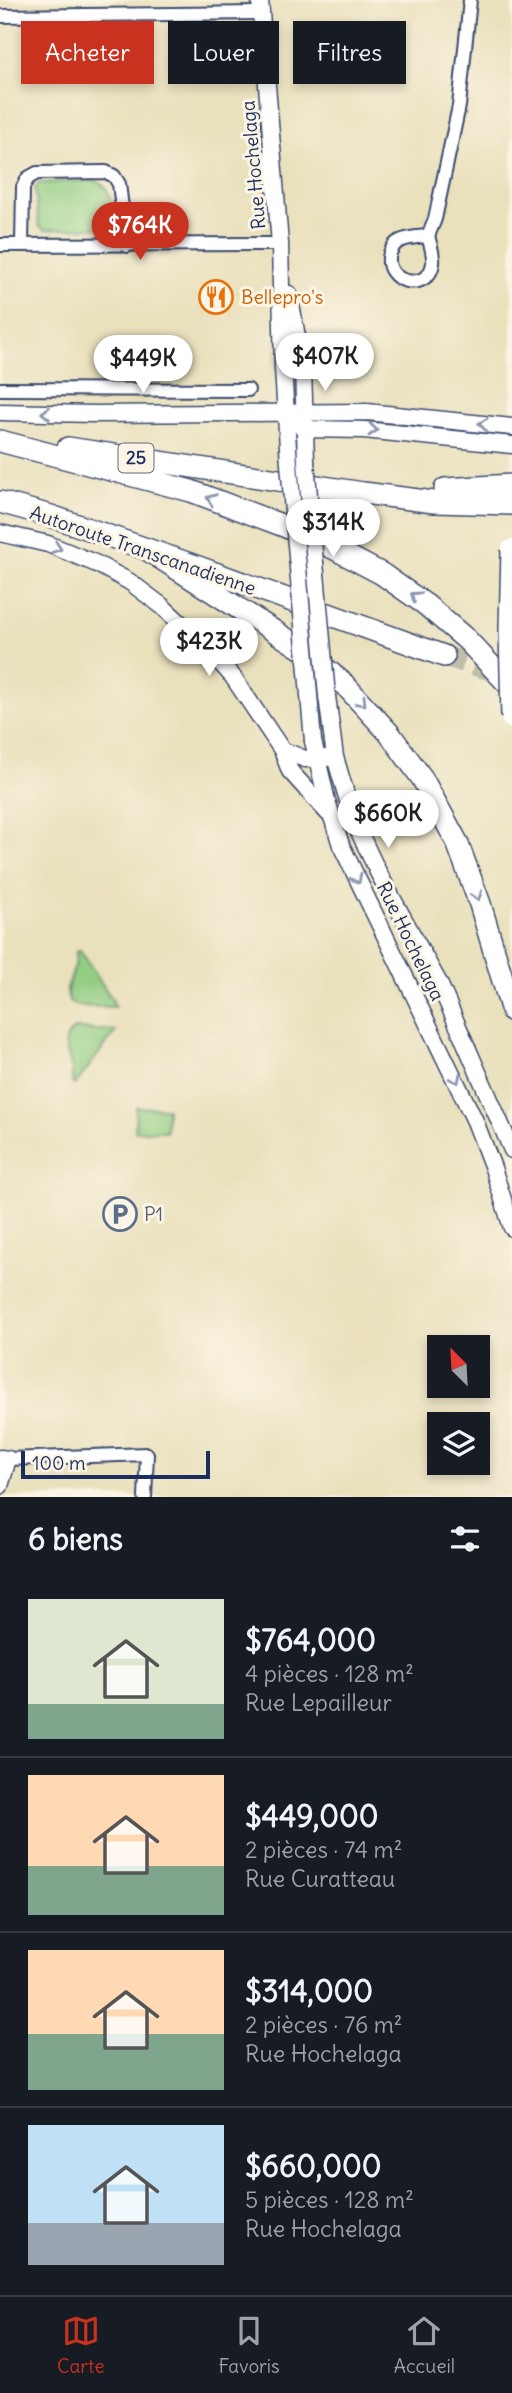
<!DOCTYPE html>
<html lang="fr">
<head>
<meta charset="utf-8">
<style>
  body { margin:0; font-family:Delius,sans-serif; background:#242831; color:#f1f3f6; height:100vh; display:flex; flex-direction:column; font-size:26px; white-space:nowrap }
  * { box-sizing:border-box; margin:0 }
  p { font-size:23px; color:#9ea1a6 }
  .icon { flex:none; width:38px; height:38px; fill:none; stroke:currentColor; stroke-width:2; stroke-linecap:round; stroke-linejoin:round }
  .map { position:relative; height:1497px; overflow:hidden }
  .drawer { display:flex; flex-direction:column; background:#171b24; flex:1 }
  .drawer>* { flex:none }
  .top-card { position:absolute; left:21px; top:21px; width:471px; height:63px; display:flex; gap:14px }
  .needle { width:46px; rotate:336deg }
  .controls { position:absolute; left:427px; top:1335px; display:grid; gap:14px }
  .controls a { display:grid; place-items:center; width:63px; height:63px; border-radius:0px; background:#171b24; box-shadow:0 4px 10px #0003; font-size:35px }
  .scale { position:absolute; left:21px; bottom:18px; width:189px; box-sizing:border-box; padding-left:7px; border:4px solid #1b2f5e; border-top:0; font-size:19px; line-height:24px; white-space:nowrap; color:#1b2f5e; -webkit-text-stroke:5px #fcf5e5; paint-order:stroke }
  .price { position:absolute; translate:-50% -60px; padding:0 16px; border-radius:24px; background:#fff; color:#222; font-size:23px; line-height:46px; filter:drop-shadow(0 2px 4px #0008) }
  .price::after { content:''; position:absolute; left:50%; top:42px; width:21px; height:16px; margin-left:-10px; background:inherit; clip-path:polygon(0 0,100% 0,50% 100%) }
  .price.active { background:#c8321e; color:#fff }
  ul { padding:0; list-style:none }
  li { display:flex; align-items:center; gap:21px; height:175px; padding:0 28px }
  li+li { border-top:2px solid #363941 }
  li span { display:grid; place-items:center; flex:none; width:196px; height:140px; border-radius:0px; color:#555 }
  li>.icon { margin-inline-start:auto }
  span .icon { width:84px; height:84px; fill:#fffc; stroke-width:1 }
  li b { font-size:30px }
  h2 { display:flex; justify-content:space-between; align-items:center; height:84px; padding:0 28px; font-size:30px }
  .pill { padding:0 24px; border-radius:0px; background:#171b24; box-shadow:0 4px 10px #0003; font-size:24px; line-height:63px }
  .pill.active { background:#c8321e; color:#fff }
  .tabs { display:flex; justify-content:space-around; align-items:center; height:98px; border-top:2px solid #363941; background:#171b24; font-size:19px; color:#9ea1a6 }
  .tabs a { display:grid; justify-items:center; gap:4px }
  .tabs .active { color:#c8321e }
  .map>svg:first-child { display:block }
  .green { fill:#93ce83; stroke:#577e70; stroke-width:2 }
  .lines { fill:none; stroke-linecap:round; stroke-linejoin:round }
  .highway-tunnel { stroke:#c0bda9; stroke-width:21; stroke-dasharray:21 10; stroke-linecap:butt }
  .street-casing { stroke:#3a4a6c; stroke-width:16 }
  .secondary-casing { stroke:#3a4a6c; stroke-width:19 }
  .highway-casing { stroke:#3a4a6c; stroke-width:24 }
  .street { stroke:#fff; stroke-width:12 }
  .secondary { stroke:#fff; stroke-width:16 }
  .highway { stroke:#fff; stroke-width:21 }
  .secondary-bridge-casing { stroke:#3a4a6c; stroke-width:19; stroke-linecap:butt }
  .highway-bridge-casing { stroke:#3a4a6c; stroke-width:24; stroke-linecap:butt }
  .secondary-bridge { stroke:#fff; stroke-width:16 }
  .highway-bridge { stroke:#fff; stroke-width:21 }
  .oneway { stroke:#8d97ae }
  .labels { text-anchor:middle; stroke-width:6; stroke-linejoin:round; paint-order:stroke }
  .shield { fill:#fcf5e5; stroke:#5e6a86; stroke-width:2 }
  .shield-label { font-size:18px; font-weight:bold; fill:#1b2f5e }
  .street-label { font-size:19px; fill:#1b2f5e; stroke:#fcf5e5 }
  .food-label { font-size:19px; fill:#c56008; stroke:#fcf5e5; text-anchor:start }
  .service-label { font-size:19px; fill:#4e5e75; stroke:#fcf5e5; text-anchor:start }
</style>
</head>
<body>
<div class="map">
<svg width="512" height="1497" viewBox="0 0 512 1497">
  <rect width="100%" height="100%" fill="#fcf5e5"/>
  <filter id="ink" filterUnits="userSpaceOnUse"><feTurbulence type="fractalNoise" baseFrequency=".0143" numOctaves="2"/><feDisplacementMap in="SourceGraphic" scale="14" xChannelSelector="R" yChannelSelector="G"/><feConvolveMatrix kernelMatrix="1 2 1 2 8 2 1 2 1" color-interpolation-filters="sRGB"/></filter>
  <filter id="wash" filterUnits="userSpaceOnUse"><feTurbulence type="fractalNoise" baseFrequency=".00686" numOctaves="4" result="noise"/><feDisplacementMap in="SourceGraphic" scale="28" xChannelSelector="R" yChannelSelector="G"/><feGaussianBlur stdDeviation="1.57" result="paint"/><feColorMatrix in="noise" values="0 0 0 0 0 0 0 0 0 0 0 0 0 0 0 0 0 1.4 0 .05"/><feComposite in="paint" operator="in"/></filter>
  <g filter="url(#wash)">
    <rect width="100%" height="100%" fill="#e9e0bc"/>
    <g class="green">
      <path d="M95,180C111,186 117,213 109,227L44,230L39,226L35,188L39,183Z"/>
      <path d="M80,950L113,1001L115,1007L78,1006L70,1003C63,989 70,983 74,969C76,964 76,957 76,951Z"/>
      <path d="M74,1029L116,1031L75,1085L72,1083C72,1078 73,1072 71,1066C68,1051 59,1041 74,1029Z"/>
      <polygon points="136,1107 167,1108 166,1131 135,1131"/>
    </g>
  </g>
  <g filter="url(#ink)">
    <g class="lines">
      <polyline class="highway-tunnel" points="444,656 506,675"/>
      <g class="street-casing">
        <g id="street">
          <polyline points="0,16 261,13"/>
          <polyline points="428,236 435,219 459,106 470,0"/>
          <path d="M428,236C430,244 434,254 433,263C429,294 381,283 390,253C392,248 395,243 400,241C409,237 419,237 428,236Z"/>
          <polyline points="0,245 280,244"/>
          <polyline points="22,245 23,187 28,178 37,173 106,172 114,176 119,184 127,246"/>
          <polyline points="0,389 248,390"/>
          <polyline points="8,1459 147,1454 145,1497"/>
        </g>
      </g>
      <g class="secondary-casing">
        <g id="secondary">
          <polyline points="260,0 280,244 283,368 289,464"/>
          <polyline points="289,294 303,368 306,462"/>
          <polyline points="286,411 304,429 364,430 512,445"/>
          <polyline points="0,412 94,414 367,412 512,427"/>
          <polyline points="0,533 48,544 97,564 130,582 162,606 208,649 233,677 282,750 290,771 329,814"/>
          <polyline points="327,696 335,757 354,821 379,874 439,983 512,1150"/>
          <polyline points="313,741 327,801 341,845 475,1121 493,1168 512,1228"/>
          <polyline points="282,750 305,759 326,758"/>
          <polyline points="0,1458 8,1459 0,1486"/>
        </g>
      </g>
      <g class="highway-casing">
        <g id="highway">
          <polyline points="0,441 191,491 284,526 331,547 382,574 426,605 467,640 512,688"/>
          <polyline points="68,448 363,493 434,502 512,504"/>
          <polyline points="445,489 512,485"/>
          <polyline points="0,502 51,516 190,564 444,656"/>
          <polyline points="146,549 302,649 344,684 389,733 422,778 457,842 480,904 512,1011"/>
        </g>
      </g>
      <use href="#street" class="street"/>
      <use href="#secondary" class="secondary"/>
      <use href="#highway" class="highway"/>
      <g class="secondary-bridge-casing">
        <g id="secondary-bridge">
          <polyline points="306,462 327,696"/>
          <polyline points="289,464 313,741"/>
        </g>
      </g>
      <g class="highway-bridge-casing">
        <polyline id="highway-bridge" points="512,550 510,629 512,718"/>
      </g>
      <use href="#secondary-bridge" class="secondary-bridge"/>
      <use href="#highway-bridge" class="highway-bridge"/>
    </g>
    <defs><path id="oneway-chevron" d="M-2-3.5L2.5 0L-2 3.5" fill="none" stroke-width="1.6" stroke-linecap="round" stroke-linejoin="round" transform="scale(1.75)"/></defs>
    <g class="oneway">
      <use href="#oneway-chevron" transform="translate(46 413) rotate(-179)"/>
      <use href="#oneway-chevron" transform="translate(483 424) rotate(-173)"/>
      <use href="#oneway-chevron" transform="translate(373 430) rotate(5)"/>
      <use href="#oneway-chevron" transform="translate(211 499) rotate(-159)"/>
      <use href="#oneway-chevron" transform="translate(57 548) rotate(19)"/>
      <use href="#oneway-chevron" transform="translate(415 596) rotate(-145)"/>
      <use href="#oneway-chevron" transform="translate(362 702) rotate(46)"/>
      <use href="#oneway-chevron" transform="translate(357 879) rotate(64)"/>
      <use href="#oneway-chevron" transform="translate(477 896) rotate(71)"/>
      <use href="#oneway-chevron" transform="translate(456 1079) rotate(64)"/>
    </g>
  </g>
  <defs>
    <g id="restaurant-ring" transform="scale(1.75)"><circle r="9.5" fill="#fcf5e5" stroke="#e8710a" stroke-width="1.5"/><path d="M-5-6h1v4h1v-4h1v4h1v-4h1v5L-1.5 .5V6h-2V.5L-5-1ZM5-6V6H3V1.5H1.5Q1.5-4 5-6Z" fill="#e8710a"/></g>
    <g id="parking-ring" transform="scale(1.75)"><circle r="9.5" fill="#fcf5e5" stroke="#5c6f8a" stroke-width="1.5"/><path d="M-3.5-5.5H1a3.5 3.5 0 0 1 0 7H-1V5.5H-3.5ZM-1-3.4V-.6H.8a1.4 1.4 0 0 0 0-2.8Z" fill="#5c6f8a"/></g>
  </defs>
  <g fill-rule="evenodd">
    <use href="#restaurant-ring" x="216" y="297"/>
    <use href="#parking-ring" x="120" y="1214"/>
  </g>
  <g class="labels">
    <rect class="shield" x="118.5" y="443.5" width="35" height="29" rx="5"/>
    <g class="shield-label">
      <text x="136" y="464">25</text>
    </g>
    <g class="street-label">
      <text transform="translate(253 165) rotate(-95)" y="7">Rue Hochelaga</text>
      <text transform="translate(143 550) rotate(19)" y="7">Autoroute Transcanadienne</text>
      <text transform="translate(411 941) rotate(64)" y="7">Rue Hochelaga</text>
    </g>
    <g class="food-label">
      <text x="241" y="304">Bellepro's</text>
    </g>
    <g class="service-label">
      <text x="144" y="1221">P1</text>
    </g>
  </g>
</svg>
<div class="controls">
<a><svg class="needle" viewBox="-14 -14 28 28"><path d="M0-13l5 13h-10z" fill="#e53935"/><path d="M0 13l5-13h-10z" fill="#9ea1a6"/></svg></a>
<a><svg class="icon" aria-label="layers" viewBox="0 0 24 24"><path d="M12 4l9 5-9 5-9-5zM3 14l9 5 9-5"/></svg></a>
</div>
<div class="scale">100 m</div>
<b class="price active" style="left:140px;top:262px">$764K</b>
<b class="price" style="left:325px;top:393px">$407K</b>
<b class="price" style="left:143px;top:395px">$449K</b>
<b class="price" style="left:333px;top:559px">$314K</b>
<b class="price" style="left:209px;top:678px">$423K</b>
<b class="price" style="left:388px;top:850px">$660K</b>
<div class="top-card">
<a class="pill active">Acheter</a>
<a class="pill">Louer</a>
<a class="pill">Filtres</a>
</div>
</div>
<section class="drawer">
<h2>6 biens<svg class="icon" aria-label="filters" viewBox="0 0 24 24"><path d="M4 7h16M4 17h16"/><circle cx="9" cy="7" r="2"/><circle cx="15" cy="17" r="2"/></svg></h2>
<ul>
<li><span style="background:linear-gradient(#dfe7d0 75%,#7fa58c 0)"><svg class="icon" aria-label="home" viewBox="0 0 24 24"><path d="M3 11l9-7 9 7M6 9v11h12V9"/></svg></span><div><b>$764,000</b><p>4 pièces · 128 m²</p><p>Rue Lepailleur</p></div></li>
<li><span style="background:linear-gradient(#ffd9b3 65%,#7fa58c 0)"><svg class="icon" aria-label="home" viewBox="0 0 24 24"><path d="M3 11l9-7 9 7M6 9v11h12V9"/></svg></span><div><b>$449,000</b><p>2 pièces · 74 m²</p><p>Rue Curatteau</p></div></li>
<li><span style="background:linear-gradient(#ffd9b3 60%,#7fa58c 0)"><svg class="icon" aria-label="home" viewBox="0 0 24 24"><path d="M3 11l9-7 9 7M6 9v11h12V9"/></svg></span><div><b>$314,000</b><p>2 pièces · 76 m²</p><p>Rue Hochelaga</p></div></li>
<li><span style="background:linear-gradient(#bfe0f5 70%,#9aa5b1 0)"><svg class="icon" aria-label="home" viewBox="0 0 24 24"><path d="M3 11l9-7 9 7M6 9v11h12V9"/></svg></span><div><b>$660,000</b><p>5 pièces · 128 m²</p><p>Rue Hochelaga</p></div></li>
</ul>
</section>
<nav class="tabs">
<a class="active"><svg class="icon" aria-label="map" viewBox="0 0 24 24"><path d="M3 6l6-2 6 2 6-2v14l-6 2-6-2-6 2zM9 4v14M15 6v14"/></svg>Carte</a>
<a><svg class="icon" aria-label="saved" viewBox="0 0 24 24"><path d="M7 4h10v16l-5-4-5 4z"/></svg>Favoris</a>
<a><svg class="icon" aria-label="home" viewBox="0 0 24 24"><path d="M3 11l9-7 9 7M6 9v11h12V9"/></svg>Accueil</a>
</nav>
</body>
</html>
